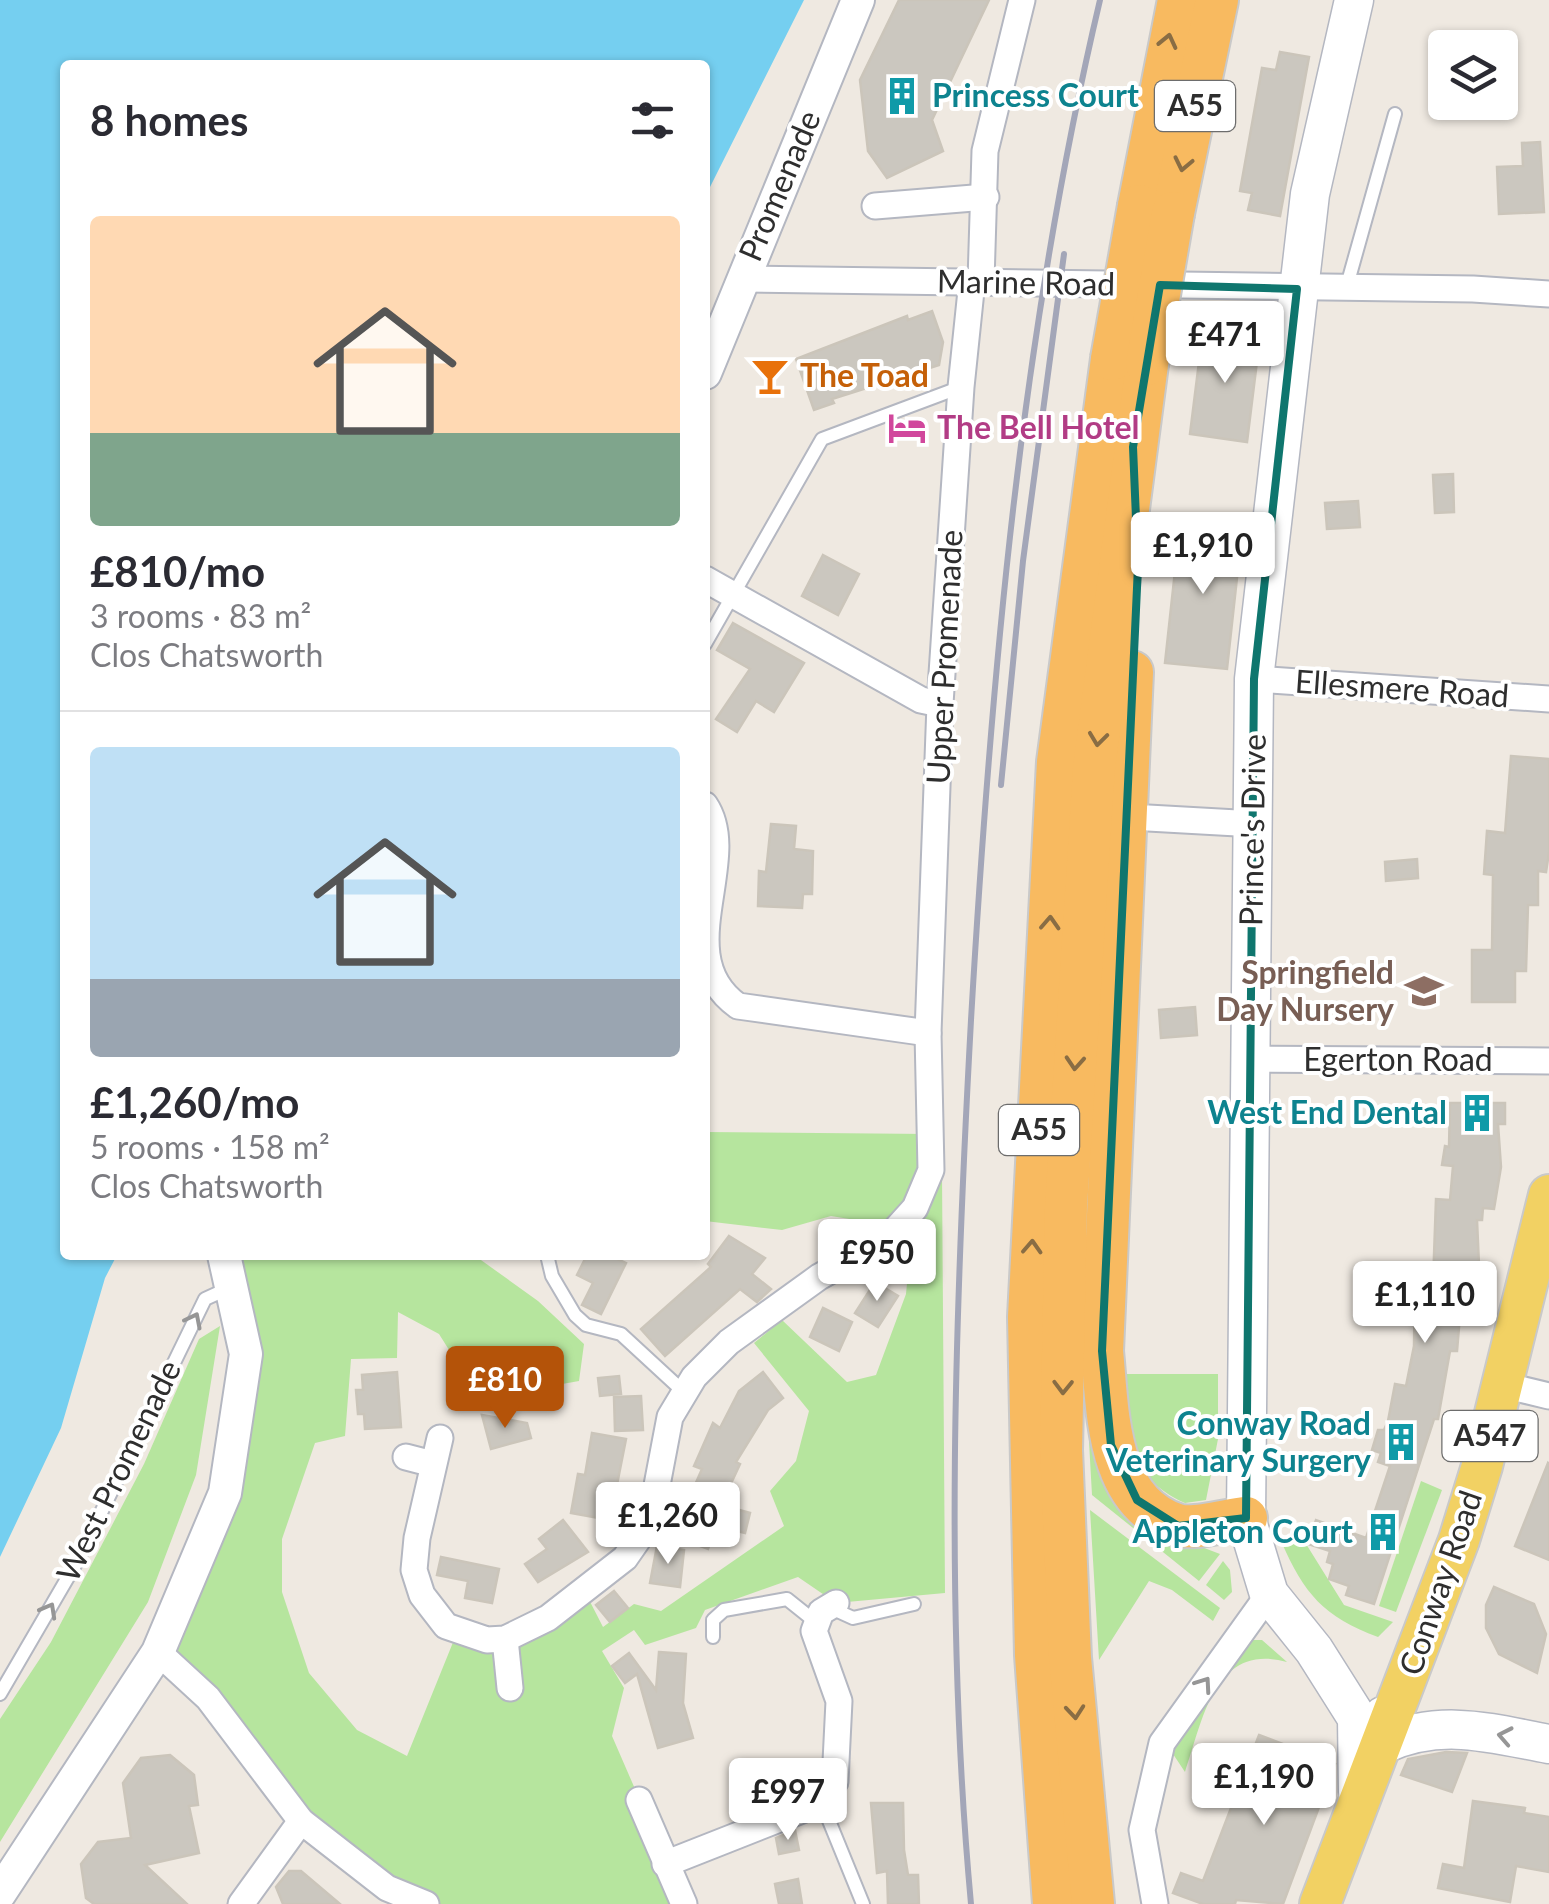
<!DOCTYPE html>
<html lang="en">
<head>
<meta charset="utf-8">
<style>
  body { margin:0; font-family:Lato,sans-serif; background:#f7f7f7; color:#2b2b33; height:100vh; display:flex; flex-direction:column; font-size:38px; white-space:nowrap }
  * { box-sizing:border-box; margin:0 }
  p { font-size:32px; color:#7c7c81 }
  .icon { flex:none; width:55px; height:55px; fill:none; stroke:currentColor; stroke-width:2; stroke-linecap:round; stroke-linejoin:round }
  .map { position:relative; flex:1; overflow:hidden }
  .side { position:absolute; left:60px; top:60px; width:650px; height:1200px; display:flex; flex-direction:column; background:#fff; border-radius:10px; box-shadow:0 2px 8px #0004 }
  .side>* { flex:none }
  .fabs { position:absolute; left:1428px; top:30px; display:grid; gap:20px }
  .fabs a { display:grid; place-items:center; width:90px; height:90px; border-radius:10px; background:#fff; box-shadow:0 2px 8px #0004; font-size:50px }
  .price { position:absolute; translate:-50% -85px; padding:0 22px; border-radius:10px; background:#fff; color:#222; font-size:32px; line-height:65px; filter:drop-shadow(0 2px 5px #0008) }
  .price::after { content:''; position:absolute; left:50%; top:60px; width:30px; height:22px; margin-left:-15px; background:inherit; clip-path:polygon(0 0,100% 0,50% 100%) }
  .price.on { background:#b45309; color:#fff }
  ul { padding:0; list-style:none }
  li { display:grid; align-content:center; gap:20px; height:530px; padding:0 30px }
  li+li { border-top:2px solid #e1e1e2 }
  li span { display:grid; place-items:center; height:310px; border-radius:10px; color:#555 }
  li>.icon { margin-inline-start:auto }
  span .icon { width:180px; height:180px; fill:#fffc; stroke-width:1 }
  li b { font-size:42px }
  h2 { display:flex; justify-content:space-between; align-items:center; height:120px; padding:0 30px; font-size:42px }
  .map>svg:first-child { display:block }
  .green { fill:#b6e59e }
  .water { fill:#75cff0 }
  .building { fill:#cbc7bf; stroke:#cbc5ba; stroke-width:2.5 }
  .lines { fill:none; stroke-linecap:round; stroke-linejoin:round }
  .service-casing { stroke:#b4b7c1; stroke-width:16 }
  .minor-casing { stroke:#b4b7c1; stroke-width:29 }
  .tertiary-casing { stroke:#b4b7c1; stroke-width:36 }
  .secondary-casing { stroke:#b4b7c1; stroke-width:41 }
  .primary-casing { stroke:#c9c9c9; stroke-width:44 }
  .trunk-casing { stroke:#c9c9c9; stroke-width:46 }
  .service { stroke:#fff; stroke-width:12 }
  .minor { stroke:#fff; stroke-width:25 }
  .tertiary { stroke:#fff; stroke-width:32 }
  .secondary { stroke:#fff; stroke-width:38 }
  .primary { stroke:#f2d163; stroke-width:40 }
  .trunk { stroke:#f8ba60; stroke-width:42 }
  .rail { stroke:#a3a6b8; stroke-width:6 }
  .trunk-bridge-casing { stroke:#c9c9c9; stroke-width:46; stroke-linecap:butt }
  .trunk-bridge { stroke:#f8ba60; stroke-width:42 }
  .oneway { stroke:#896d44 }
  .oneway2 { stroke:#969696 }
  .marked { fill:none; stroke:#0f766e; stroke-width:8; stroke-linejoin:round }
  .labels { text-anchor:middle; stroke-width:8; stroke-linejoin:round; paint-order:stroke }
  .shield { fill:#fff; stroke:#6d6d6d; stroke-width:2.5 }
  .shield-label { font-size:30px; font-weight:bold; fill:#2e2e2e }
  .culture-label { font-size:32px; font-weight:bold; fill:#0d838f; stroke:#fff; text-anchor:end }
  .street-label { font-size:32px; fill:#2e2e2e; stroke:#fff }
  .food-label { font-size:32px; font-weight:bold; fill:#c56008; stroke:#fff; text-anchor:start }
  .hotel-label { font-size:32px; font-weight:bold; fill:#b23c85; stroke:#fff; text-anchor:start }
  .education-label { font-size:32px; font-weight:bold; fill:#785e54; stroke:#fff; text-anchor:end }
</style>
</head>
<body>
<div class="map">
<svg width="1549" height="1904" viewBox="0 0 1549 1904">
  <rect width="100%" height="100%" fill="#efe9e1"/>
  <g class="green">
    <polygon points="705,1132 930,1134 942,1173 945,1593 836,1603 798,1577 705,1610 696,1628 645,1645 634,1630 602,1651 624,1688 612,1736 685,1904 426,1904 301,1821 158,1652 225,1493 246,1354 224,1255 474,1255 538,1301 584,1344 579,1381 523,1391 473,1388 439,1334 398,1312 397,1358 351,1359 345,1436 315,1443 282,1539 282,1592 309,1673 357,1730 407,1756 458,1630 505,1639 584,1590 603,1627 634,1604 661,1611 784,1526 770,1491 796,1461 809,1411 754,1343 782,1320 847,1382 876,1375 906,1294 914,1209 886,1225 831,1216 782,1230 705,1221"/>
    <polygon points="220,1326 196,1475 148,1602 0,1842 0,1719 51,1642 144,1464 199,1339"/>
    <path d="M1120,1374H1218V1439L1206,1500L1185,1503C1125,1476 1129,1431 1120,1374Z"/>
    <polygon points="1088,1424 1199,1546 1220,1554 1199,1581 1092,1495"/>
    <polygon points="1421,1481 1442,1490 1396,1612 1379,1606"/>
    <polygon points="1090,1510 1220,1608 1213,1621 1172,1590 1149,1581 1099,1660"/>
    <path d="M1298,1531L1344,1605L1393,1622L1378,1637C1324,1617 1304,1594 1281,1541Z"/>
    <polygon points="1223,1561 1230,1570 1232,1592 1224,1600 1206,1585"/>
    <path d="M1247,1640H1262L1287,1662C1214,1642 1203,1720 1185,1772L1173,1754L1179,1738Z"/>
  </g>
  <polygon class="water" points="0,0 804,0 705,197 705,65 65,65 65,1255 117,1255 105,1278 61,1428 0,1557"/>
  <g class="building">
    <polygon points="899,0 989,0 932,120 943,151 887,178 868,151 860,80"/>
    <polygon points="1280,52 1309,57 1280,216 1248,210 1252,193 1240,191 1262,68 1276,70"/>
    <polygon points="1540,142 1544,212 1499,214 1497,167 1523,166 1522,143"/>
    <polygon points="932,311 943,342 939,365 832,399 834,403 814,410 796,359 907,316 908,320"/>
    <polygon points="1203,330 1260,337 1247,442 1190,434"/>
    <polygon points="1453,474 1454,512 1435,513 1433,475"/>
    <polygon points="1358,501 1360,527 1327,529 1325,503"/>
    <polygon points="1180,525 1242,532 1227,669 1165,663"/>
    <polygon points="823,555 859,574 838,615 802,596"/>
    <polygon points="733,623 804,663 774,712 756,701 737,732 716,719 750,669 717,650"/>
    <polygon points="1511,756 1549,759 1549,852 1546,872 1538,871 1538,905 1528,905 1526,971 1515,971 1515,1002 1472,1002 1472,950 1492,950 1493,875 1484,874 1487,831 1505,833"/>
    <polygon points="771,824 796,826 794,849 813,851 812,894 803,894 802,908 758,906 759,871 766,872"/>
    <polygon points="1417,859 1418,878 1386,881 1385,862"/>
    <polygon points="1195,1007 1197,1035 1161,1038 1159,1010"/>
    <polygon points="1450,1103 1505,1103 1505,1124 1498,1124 1501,1167 1494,1209 1483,1208 1482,1220 1477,1220 1479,1265 1475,1265 1473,1293 1462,1292 1457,1351 1450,1351 1438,1419 1434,1419 1374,1604 1346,1595 1349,1586 1329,1579 1333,1564 1327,1562 1330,1551 1308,1544 1316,1520 1366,1538 1390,1466 1378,1462 1381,1453 1372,1450 1378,1430 1384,1430 1388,1421 1395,1384 1406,1386 1414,1346 1415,1282 1433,1284 1436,1199 1450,1200 1453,1166 1442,1165 1445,1146 1449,1147"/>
    <polygon points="729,1236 765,1258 752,1274 771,1289 757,1302 740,1289 665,1356 641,1329 711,1267 708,1264"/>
    <polygon points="587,1255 609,1255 626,1263 601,1314 582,1305 593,1283 577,1275"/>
    <polygon points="875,1282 898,1296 878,1327 855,1313"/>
    <polygon points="823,1308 852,1322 839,1351 810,1337"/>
    <polygon points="397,1372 401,1427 365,1429 364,1414 358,1414 356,1390 363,1390 362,1375"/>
    <polygon points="763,1372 783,1398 768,1410 736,1462 740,1464 721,1505 750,1513 745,1533 716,1526 708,1549 676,1537 685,1513 723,1528 735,1522 730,1509 691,1494 702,1469 694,1466 713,1423 720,1428 739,1391"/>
    <polygon points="619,1376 621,1394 600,1396 598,1378"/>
    <polygon points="641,1396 643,1430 615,1431 614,1397"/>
    <polygon points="482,1415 527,1423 531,1438 491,1449"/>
    <polygon points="592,1433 626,1439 610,1520 571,1513 578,1474 585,1475"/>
    <polygon points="1548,1463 1549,1464 1549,1560 1515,1546"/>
    <polygon points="563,1520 588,1552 538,1582 525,1564 547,1549 539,1539"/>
    <polygon points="657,1546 684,1550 680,1587 650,1583"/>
    <polygon points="441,1557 499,1569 492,1603 465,1598 468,1581 437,1575"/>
    <polygon points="1494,1587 1534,1604 1546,1634 1537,1673 1499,1654 1486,1628 1486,1605"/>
    <polygon points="614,1591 628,1608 610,1622 596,1605"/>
    <polygon points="659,1652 686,1654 683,1703 693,1738 658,1748 637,1674 625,1683 612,1666 629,1653 656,1690"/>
    <polygon points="1259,1735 1335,1764 1283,1904 1236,1900 1235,1904 1203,1904 1173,1893 1181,1873 1203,1881"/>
    <polygon points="1446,1752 1467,1753 1452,1792 1401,1775 1408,1759"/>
    <polygon points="170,1755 194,1775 198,1805 189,1806 199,1853 145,1865 187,1904 94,1904 86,1898 81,1864 98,1842 131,1838 123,1783 141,1758"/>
    <polygon points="1473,1801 1525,1808 1524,1813 1549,1817 1549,1872 1516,1866 1510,1902 1438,1888 1443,1864 1464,1868"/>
    <polygon points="871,1803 903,1803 904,1850 908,1875 918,1875 919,1904 888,1904 887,1871 877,1873"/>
    <polygon points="795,1830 799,1850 779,1854 776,1838"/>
    <polygon points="289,1871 301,1871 340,1904 283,1904 276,1887"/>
    <polygon points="798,1879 802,1904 779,1904 775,1884"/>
  </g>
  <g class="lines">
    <g class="service-casing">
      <g id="service">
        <polyline points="1346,289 1395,114"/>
        <polyline points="705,644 822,439 961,387"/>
        <polyline points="547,1255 552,1276 575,1315 586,1325 621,1334 685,1393"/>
        <polyline points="655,1491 726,1518"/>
        <polyline points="831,1608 853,1618 914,1604"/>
        <polyline points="713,1637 713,1620 724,1610 787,1599 817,1623"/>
        <polyline points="0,1694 78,1560 205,1299 229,1288"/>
        <polyline points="821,1801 863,1904"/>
      </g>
    </g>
    <g class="minor-casing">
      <g id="minor">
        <polyline points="875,206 986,197"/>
        <polyline points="742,279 1473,289 1549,294"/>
        <polyline points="981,281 985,151 1022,0"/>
        <polyline points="705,579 921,700 940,704"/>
        <polyline points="1254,679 1549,699"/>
        <path d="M705,805C742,860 667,956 738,1006L928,1033"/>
        <polyline points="1148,818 1255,824"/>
        <polyline points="1248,1059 1549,1061"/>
        <polyline points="1503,1385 1549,1396"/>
        <polyline points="440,1438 417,1538 414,1570 422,1595 446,1626 487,1640 505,1639 548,1618 625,1558 650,1522 670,1417 694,1377 729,1342 819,1277 887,1239 915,1208 931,1170 928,1033 940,704 961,387 972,281"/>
        <polyline points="406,1457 433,1464"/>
        <polyline points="505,1639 510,1688"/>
        <polyline points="158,1652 208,1698 301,1821 387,1888 426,1904"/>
        <polyline points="639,1800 684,1904"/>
        <polyline points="665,1864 802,1810 821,1801 835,1782 839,1701 814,1631 821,1612 836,1603"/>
        <polyline points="241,1904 301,1821"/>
        <polyline points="1155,1904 1142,1830 1162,1743 1269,1594"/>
      </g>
    </g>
    <g class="tertiary-casing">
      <g id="tertiary">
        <polyline points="705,373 858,0"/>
        <polyline points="0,1893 158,1652 225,1493 246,1354 224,1255"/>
      </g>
    </g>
    <g class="secondary-casing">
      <g id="secondary">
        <polyline points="1354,0 1310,194 1254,679 1246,1518 1269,1594 1314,1650 1357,1718 1358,1792"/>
        <path d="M1383,1716L1384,1744C1441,1718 1490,1733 1549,1744"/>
      </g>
    </g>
    <g class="primary-casing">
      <polyline id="primary" points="1320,1904 1459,1540 1482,1466 1549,1195"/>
    </g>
    <g class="trunk-casing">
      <g id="trunk">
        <polyline points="1139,206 1179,0"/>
        <polyline points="1173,213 1217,0"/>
        <path d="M1132,672L1102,1351C1108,1411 1106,1502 1177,1525C1194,1530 1227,1520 1246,1518"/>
        <polyline points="1054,1904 1036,1655 1029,1317 1058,762 1112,359"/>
        <polyline points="1093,1904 1070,1658 1061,1450 1066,1207 1094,768 1147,364"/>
      </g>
    </g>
    <use href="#service" class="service"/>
    <use href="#minor" class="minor"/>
    <use href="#tertiary" class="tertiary"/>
    <use href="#secondary" class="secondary"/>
    <use href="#primary" class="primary"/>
    <use href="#trunk" class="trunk"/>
    <g class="rail">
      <polyline points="1001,785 1023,561 1064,254"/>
      <path d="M971,1904C944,1611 955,1313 971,1020C991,678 1021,334 1100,0"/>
    </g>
    <g class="trunk-bridge-casing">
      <g id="trunk-bridge">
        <polyline points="1112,359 1139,206"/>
        <polyline points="1147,364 1173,213"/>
      </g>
    </g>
    <use href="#trunk-bridge" class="trunk-bridge"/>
  </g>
  <defs><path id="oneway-chevron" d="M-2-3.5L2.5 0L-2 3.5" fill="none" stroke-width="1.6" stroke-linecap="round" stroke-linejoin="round" transform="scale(2.5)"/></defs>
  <g class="oneway">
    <use href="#oneway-chevron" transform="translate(1168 41) rotate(-77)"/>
    <use href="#oneway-chevron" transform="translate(1183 164) rotate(102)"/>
    <use href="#oneway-chevron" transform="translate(1098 739) rotate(97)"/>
    <use href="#oneway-chevron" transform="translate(1050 923) rotate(-87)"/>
    <use href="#oneway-chevron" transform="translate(1075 1063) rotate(94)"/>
    <use href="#oneway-chevron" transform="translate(1032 1247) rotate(-87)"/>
    <use href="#oneway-chevron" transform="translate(1063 1387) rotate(91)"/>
    <use href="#oneway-chevron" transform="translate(1075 1712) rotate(85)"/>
  </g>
  <g class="oneway2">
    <use href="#oneway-chevron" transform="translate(194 1320) rotate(-63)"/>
    <use href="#oneway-chevron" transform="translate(49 1610) rotate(-61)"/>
    <use href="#oneway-chevron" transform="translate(1204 1684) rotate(-55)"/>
    <use href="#oneway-chevron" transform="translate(1505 1736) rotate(-169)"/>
  </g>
  <path class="marked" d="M1160,285L1297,289L1254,679L1246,1518L1178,1526L1137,1500L1111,1445L1102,1351L1138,566L1133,447Z"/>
  <defs>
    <g id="building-bare" transform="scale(3)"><path d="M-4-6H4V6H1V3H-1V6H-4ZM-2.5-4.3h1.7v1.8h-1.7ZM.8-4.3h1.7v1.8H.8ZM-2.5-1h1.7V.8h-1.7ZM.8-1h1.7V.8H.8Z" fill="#0f9aa8" stroke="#fff" stroke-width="2.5" paint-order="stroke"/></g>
    <g id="bar-bare" transform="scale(3)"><path d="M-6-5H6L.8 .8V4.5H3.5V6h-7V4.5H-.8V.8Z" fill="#e8710a" stroke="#fff" stroke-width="2.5" paint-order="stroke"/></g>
    <g id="hotel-bare" transform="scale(3)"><path d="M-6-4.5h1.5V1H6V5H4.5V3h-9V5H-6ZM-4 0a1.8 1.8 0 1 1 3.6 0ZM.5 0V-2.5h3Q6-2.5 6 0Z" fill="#d1479c" stroke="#fff" stroke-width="2.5" paint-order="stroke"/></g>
    <g id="school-bare" transform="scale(3)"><path d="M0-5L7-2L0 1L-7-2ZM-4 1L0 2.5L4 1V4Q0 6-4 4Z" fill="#8d6e63" stroke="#fff" stroke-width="2.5" paint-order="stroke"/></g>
  </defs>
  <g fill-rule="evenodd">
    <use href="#building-bare" x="902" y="96"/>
    <use href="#bar-bare" x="770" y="376"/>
    <use href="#hotel-bare" x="907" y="428"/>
    <use href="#school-bare" x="1424" y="991"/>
    <use href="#building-bare" x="1477" y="1113"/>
    <use href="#building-bare" x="1401" y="1442"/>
    <use href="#building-bare" x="1383" y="1532"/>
  </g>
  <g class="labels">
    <g class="shield">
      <rect x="1155" y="81" width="80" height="50" rx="8"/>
      <rect x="999" y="1105" width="80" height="50" rx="8"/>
      <rect x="1442.5" y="1411" width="95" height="50" rx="8"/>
    </g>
    <g class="shield-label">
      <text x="1195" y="116">A55</text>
      <text x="1039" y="1140">A55</text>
      <text x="1490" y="1446">A547</text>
    </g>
    <g class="culture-label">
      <text x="932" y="107" text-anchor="start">Princess Court</text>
      <text x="1447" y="1124">West End Dental</text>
      <text x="1371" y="1435">Conway Road<tspan x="1371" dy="37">Veterinary Surgery</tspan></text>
      <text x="1353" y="1543">Appleton Court</text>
    </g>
    <g class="street-label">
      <text transform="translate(780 186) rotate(-67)" y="11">Promenade</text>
      <text transform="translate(1026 283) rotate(1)" y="11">Marine Road</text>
      <text transform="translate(945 657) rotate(-87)" y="11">Upper Promenade</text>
      <text transform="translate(1402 689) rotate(4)" y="11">Ellesmere Road</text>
      <text transform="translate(1253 830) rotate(-89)" y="11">Prince's Drive</text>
      <text x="1398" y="1071">Egerton Road</text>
      <text transform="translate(119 1471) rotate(-64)" y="11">West Promenade</text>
      <text transform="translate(1441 1583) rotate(-71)" y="11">Conway Road</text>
    </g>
    <g class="food-label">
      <text x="800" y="387">The Toad</text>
    </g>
    <g class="hotel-label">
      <text x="937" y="439">The Bell Hotel</text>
    </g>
    <g class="education-label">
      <text x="1394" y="984">Springfield<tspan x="1394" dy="37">Day Nursery</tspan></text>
    </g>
  </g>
</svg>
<div class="fabs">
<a><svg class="icon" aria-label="layers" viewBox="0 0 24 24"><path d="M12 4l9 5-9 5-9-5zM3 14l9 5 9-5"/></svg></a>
</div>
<b class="price" style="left:1225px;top:386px">£471</b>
<b class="price" style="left:1203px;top:597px">£1,910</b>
<b class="price" style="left:877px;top:1304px">£950</b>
<b class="price" style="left:1425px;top:1346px">£1,110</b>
<b class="price on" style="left:505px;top:1431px">£810</b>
<b class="price" style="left:668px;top:1567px">£1,260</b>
<b class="price" style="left:1264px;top:1828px">£1,190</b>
<b class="price" style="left:788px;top:1843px">£997</b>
<section class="side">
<h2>8 homes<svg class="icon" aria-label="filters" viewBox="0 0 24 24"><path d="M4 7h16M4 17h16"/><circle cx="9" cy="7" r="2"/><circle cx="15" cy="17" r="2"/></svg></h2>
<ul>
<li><span style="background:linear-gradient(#ffd9b3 70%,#7fa58c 0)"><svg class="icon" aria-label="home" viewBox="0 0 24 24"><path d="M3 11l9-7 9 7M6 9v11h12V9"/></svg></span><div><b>£810/mo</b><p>3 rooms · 83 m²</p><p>Clos Chatsworth</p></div></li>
<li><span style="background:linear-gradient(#bfe0f5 75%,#9aa5b1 0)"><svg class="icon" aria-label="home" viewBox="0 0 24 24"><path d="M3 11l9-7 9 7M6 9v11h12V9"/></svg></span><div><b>£1,260/mo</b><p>5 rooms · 158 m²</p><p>Clos Chatsworth</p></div></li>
</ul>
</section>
</div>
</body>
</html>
